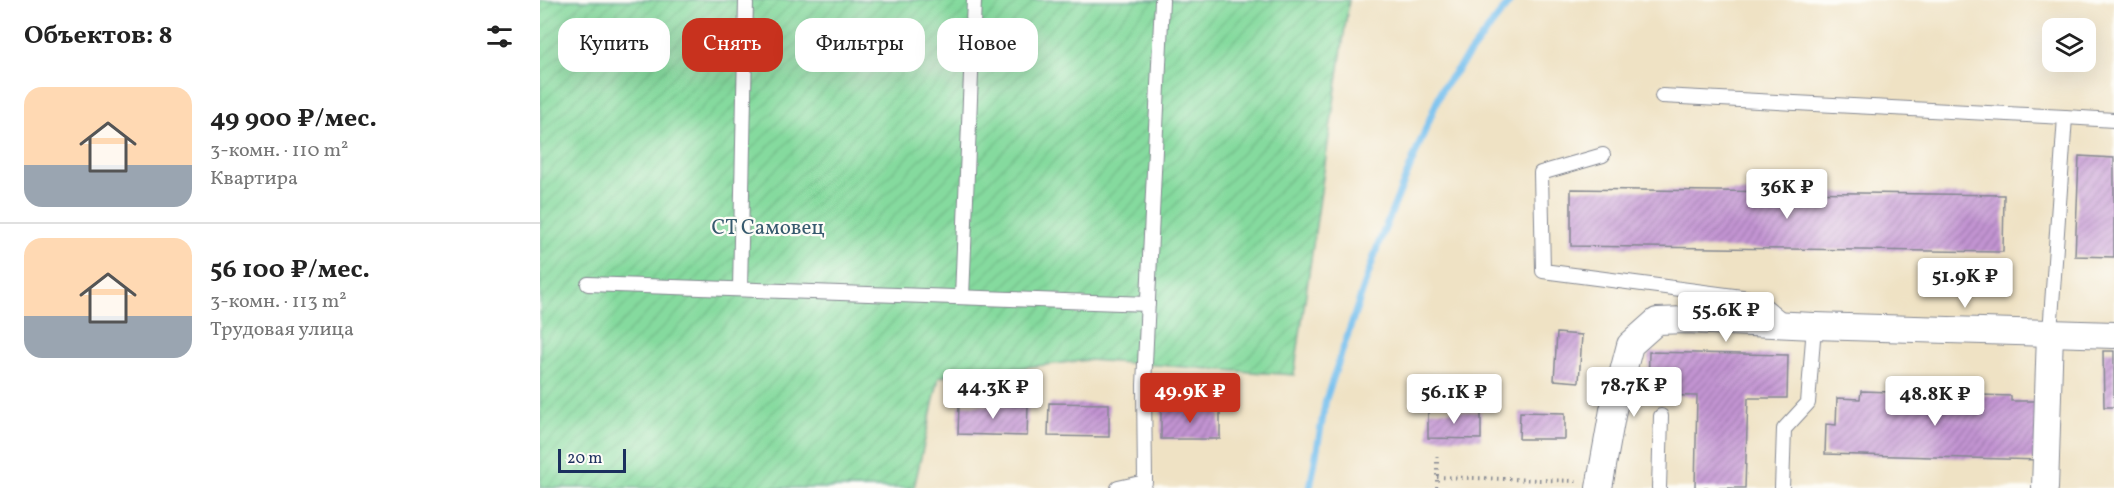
<!DOCTYPE html>
<html lang="ru">
<head>
<meta charset="utf-8">
<style>
  body { margin:0; font-family:Vollkorn,serif; background:#f2f2f2; color:#222; height:100vh; display:flex; flex-direction:column; font-size:22px; white-space:nowrap }
  * { box-sizing:border-box; margin:0 }
  p { font-size:20px; color:#767676 }
  .icon { flex:none; width:33px; height:33px; fill:none; stroke:currentColor; stroke-width:2; stroke-linecap:round; stroke-linejoin:round }
  .map { position:relative; flex:1; overflow:hidden }
  .side { display:flex; flex-direction:column; background:#fff; width:540px }
  .side>* { flex:none }
  .banner { position:absolute; left:18px; top:18px; width:570px; height:54px; display:flex; gap:12px }
  .fabs { position:absolute; left:1502px; top:18px; display:grid; gap:12px }
  .fabs a { display:grid; place-items:center; width:54px; height:54px; border-radius:12px; background:#fff; box-shadow:0 6px 24px #0002; font-size:30px }
  .scale { position:absolute; left:18px; bottom:15px; width:68px; box-sizing:border-box; padding-left:6px; border:3px solid #1b2f5e; border-top:0; font-size:16px; line-height:21px; white-space:nowrap; color:#1b2f5e; -webkit-text-stroke:4px #fdfcf7; paint-order:stroke }
  .price { position:absolute; translate:-50% -51px; padding:0 14px; border-radius:6px; background:#fff; color:#222; font-size:20px; line-height:39px; filter:drop-shadow(0 2px 3px #0008) }
  .price::after { content:''; position:absolute; left:50%; top:36px; width:18px; height:14px; margin-left:-9px; background:inherit; clip-path:polygon(0 0,100% 0,50% 100%) }
  .price.active { background:#c8321e; color:#fff }
  ul { padding:0; list-style:none }
  li { display:flex; align-items:center; gap:18px; height:150px; padding:0 24px }
  li+li { border-top:2px solid #e0e0e0 }
  li span { display:grid; place-items:center; flex:none; width:168px; height:120px; border-radius:18px; color:#555 }
  li>.icon { margin-inline-start:auto }
  span .icon { width:72px; height:72px; fill:#fffc; stroke-width:1 }
  li b { font-size:26px }
  h2 { display:flex; justify-content:space-between; align-items:center; height:72px; padding:0 24px; font-size:26px }
  .tag { padding:0 21px; border-radius:18px; background:#fff; box-shadow:0 6px 24px #0002; font-size:21px; line-height:54px }
  .tag.active { background:#c8321e; color:#fff }
  main { display:flex; flex:1; min-height:0 }
  .map>svg:first-child { display:block }
  .garden { fill:url(#garden-furrows); stroke:#50847e; stroke-width:1.5 }
  .lines { fill:none; stroke-linecap:round; stroke-linejoin:round }
  .stream { stroke:#75bfee; stroke-width:7 }
  .building { fill:url(#building-hatch) }
  .lane-casing { stroke:#858891; stroke-width:16 }
  .street-casing { stroke:#858891; stroke-width:28 }
  .path { stroke:#858891; stroke-width:4; stroke-dasharray:1.5 4.5; stroke-linecap:butt }
  .lane { stroke:#fff; stroke-width:14 }
  .street { stroke:#fff; stroke-width:26 }
  .labels { text-anchor:middle; stroke-width:4.5; stroke-linejoin:round; paint-order:stroke }
  .park-label { font-size:21px; fill:#365a6e; stroke:#fdfcf7 }
</style>
</head>
<body>
<main>
<section class="side">
<h2>Объектов: 8<svg class="icon" aria-label="filters" viewBox="0 0 24 24"><path d="M4 7h16M4 17h16"/><circle cx="9" cy="7" r="2"/><circle cx="15" cy="17" r="2"/></svg></h2>
<ul>
<li><span style="background:linear-gradient(#ffd9b3 65%,#9aa5b1 0)"><svg class="icon" aria-label="home" viewBox="0 0 24 24"><path d="M3 11l9-7 9 7M6 9v11h12V9"/></svg></span><div><b>49 900 ₽/мес.</b><p>3-комн. · 110 m²</p><p>Квартира</p></div></li>
<li><span style="background:linear-gradient(#ffd9b3 65%,#9aa5b1 0)"><svg class="icon" aria-label="home" viewBox="0 0 24 24"><path d="M3 11l9-7 9 7M6 9v11h12V9"/></svg></span><div><b>56 100 ₽/мес.</b><p>3-комн. · 113 m²</p><p>Трудовая улица</p></div></li>
</ul>
</section>
<div class="map">
<svg width="1574" height="488" viewBox="0 0 1574 488">
  <defs>
    <pattern id="garden-furrows" width="10" height="10" patternUnits="userSpaceOnUse" patternTransform="scale(1.5)"><rect width="10" height="10" fill="#85da9e"/><path d="M-1 1l2-2M0 10L10 0M9 11l2-2" fill="none" stroke="#72bb8a"/></pattern>
    <pattern id="building-hatch" width="6" height="6" patternUnits="userSpaceOnUse" patternTransform="scale(1.5)"><rect width="6" height="6" fill="#c394d2"/><path d="M-1 1l2-2M0 6l6-6M5 7l2-2" fill="none" stroke="#9e79ae"/></pattern>
  </defs>
  <rect width="100%" height="100%" fill="#fdfcf7"/>
  <filter id="ink" filterUnits="userSpaceOnUse"><feTurbulence type="fractalNoise" baseFrequency=".0167" numOctaves="2"/><feDisplacementMap in="SourceGraphic" scale="12" xChannelSelector="R" yChannelSelector="G"/><feConvolveMatrix kernelMatrix="1 2 1 2 8 2 1 2 1" color-interpolation-filters="sRGB"/></filter>
  <filter id="wash" filterUnits="userSpaceOnUse"><feTurbulence type="fractalNoise" baseFrequency=".008" numOctaves="4" result="noise"/><feDisplacementMap in="SourceGraphic" scale="24" xChannelSelector="R" yChannelSelector="G"/><feGaussianBlur stdDeviation="1.35" result="paint"/><feColorMatrix in="noise" values="0 0 0 0 0 0 0 0 0 0 0 0 0 0 0 0 0 1.4 0 .05"/><feComposite in="paint" operator="in"/></filter>
  <g filter="url(#wash)">
    <rect width="100%" height="100%" fill="#efe2c4"/>
    <polygon class="garden" points="0,0 809,0 754,375 548,360 399,377 374,488 0,488"/>
    <g class="lines">
      <polyline class="stream" points="770,488 786,399 838,245 902,89 971,0"/>
    </g>
    <g id="blocks">
      <g class="building">
        <polygon points="1539,156 1574,158 1574,257 1535,256"/>
        <polygon points="1031,189 1464,195 1463,252 1031,246"/>
        <polygon points="1017,333 1042,335 1039,382 1014,380"/>
        <polygon points="1563,351 1574,351 1574,407 1564,407"/>
        <polygon points="1109,352 1248,355 1247,398 1208,398 1205,488 1155,488 1157,396 1108,395"/>
        <polygon points="1321,391 1471,396 1471,401 1496,401 1501,460 1285,454 1286,424 1296,425 1297,398 1320,399"/>
        <polygon points="509,403 569,404 569,437 508,436"/>
        <polygon points="419,405 488,406 487,436 418,434"/>
        <polygon points="621,409 680,410 680,439 621,439"/>
        <polygon points="888,410 941,412 941,439 888,438"/>
        <polygon points="980,412 1025,413 1025,439 979,439"/>
      </g>
    </g>
  </g>
  <g filter="url(#ink)">
    <use href="#blocks" fill-opacity="0" stroke="#858891" stroke-width="1.5"/>
    <g class="lines">
      <g class="lane-casing">
        <g id="lane">
          <polyline points="1122,96 1525,117 1510,333"/>
          <polyline points="1525,117 1574,120"/>
          <polyline points="1063,155 1001,173 1003,271 1217,299 1245,322"/>
          <polyline points="48,284 608,304"/>
          <polyline points="200,289 206,0"/>
          <polyline points="422,297 434,0"/>
          <polyline points="578,488 605,482 604,385 622,0"/>
          <polyline points="1119,488 1121,416"/>
          <polyline points="1242,488 1244,429 1268,403 1274,326"/>
        </g>
      </g>
      <g class="street-casing">
        <g id="street">
          <polyline points="1059,488 1073,410 1090,345 1117,321 1147,320 1274,326 1574,335"/>
          <polyline points="1505,488 1510,333"/>
        </g>
      </g>
      <g class="path">
        <polyline points="897,456 897,488"/>
        <polyline points="897,477 1037,481"/>
      </g>
      <use href="#lane" class="lane"/>
      <use href="#street" class="street"/>
    </g>
  </g>
  <g class="labels">
    <g class="park-label">
      <text x="228" y="234">СТ Самовец</text>
    </g>
  </g>
</svg>
<div class="fabs">
<a><svg class="icon" aria-label="layers" viewBox="0 0 24 24"><path d="M12 4l9 5-9 5-9-5zM3 14l9 5 9-5"/></svg></a>
</div>
<div class="scale">20 m</div>
<b class="price" style="left:1247px;top:220px">36K ₽</b>
<b class="price" style="left:1425px;top:309px">51.9K ₽</b>
<b class="price" style="left:1186px;top:343px">55.6K ₽</b>
<b class="price" style="left:1094px;top:418px">78.7K ₽</b>
<b class="price" style="left:453px;top:420px">44.3K ₽</b>
<b class="price active" style="left:650px;top:424px">49.9K ₽</b>
<b class="price" style="left:914px;top:425px">56.1K ₽</b>
<b class="price" style="left:1395px;top:427px">48.8K ₽</b>
<div class="banner">
<a class="tag">Купить</a>
<a class="tag active">Снять</a>
<a class="tag">Фильтры</a>
<a class="tag">Новое</a>
</div>
</div>
</main>
</body>
</html>
